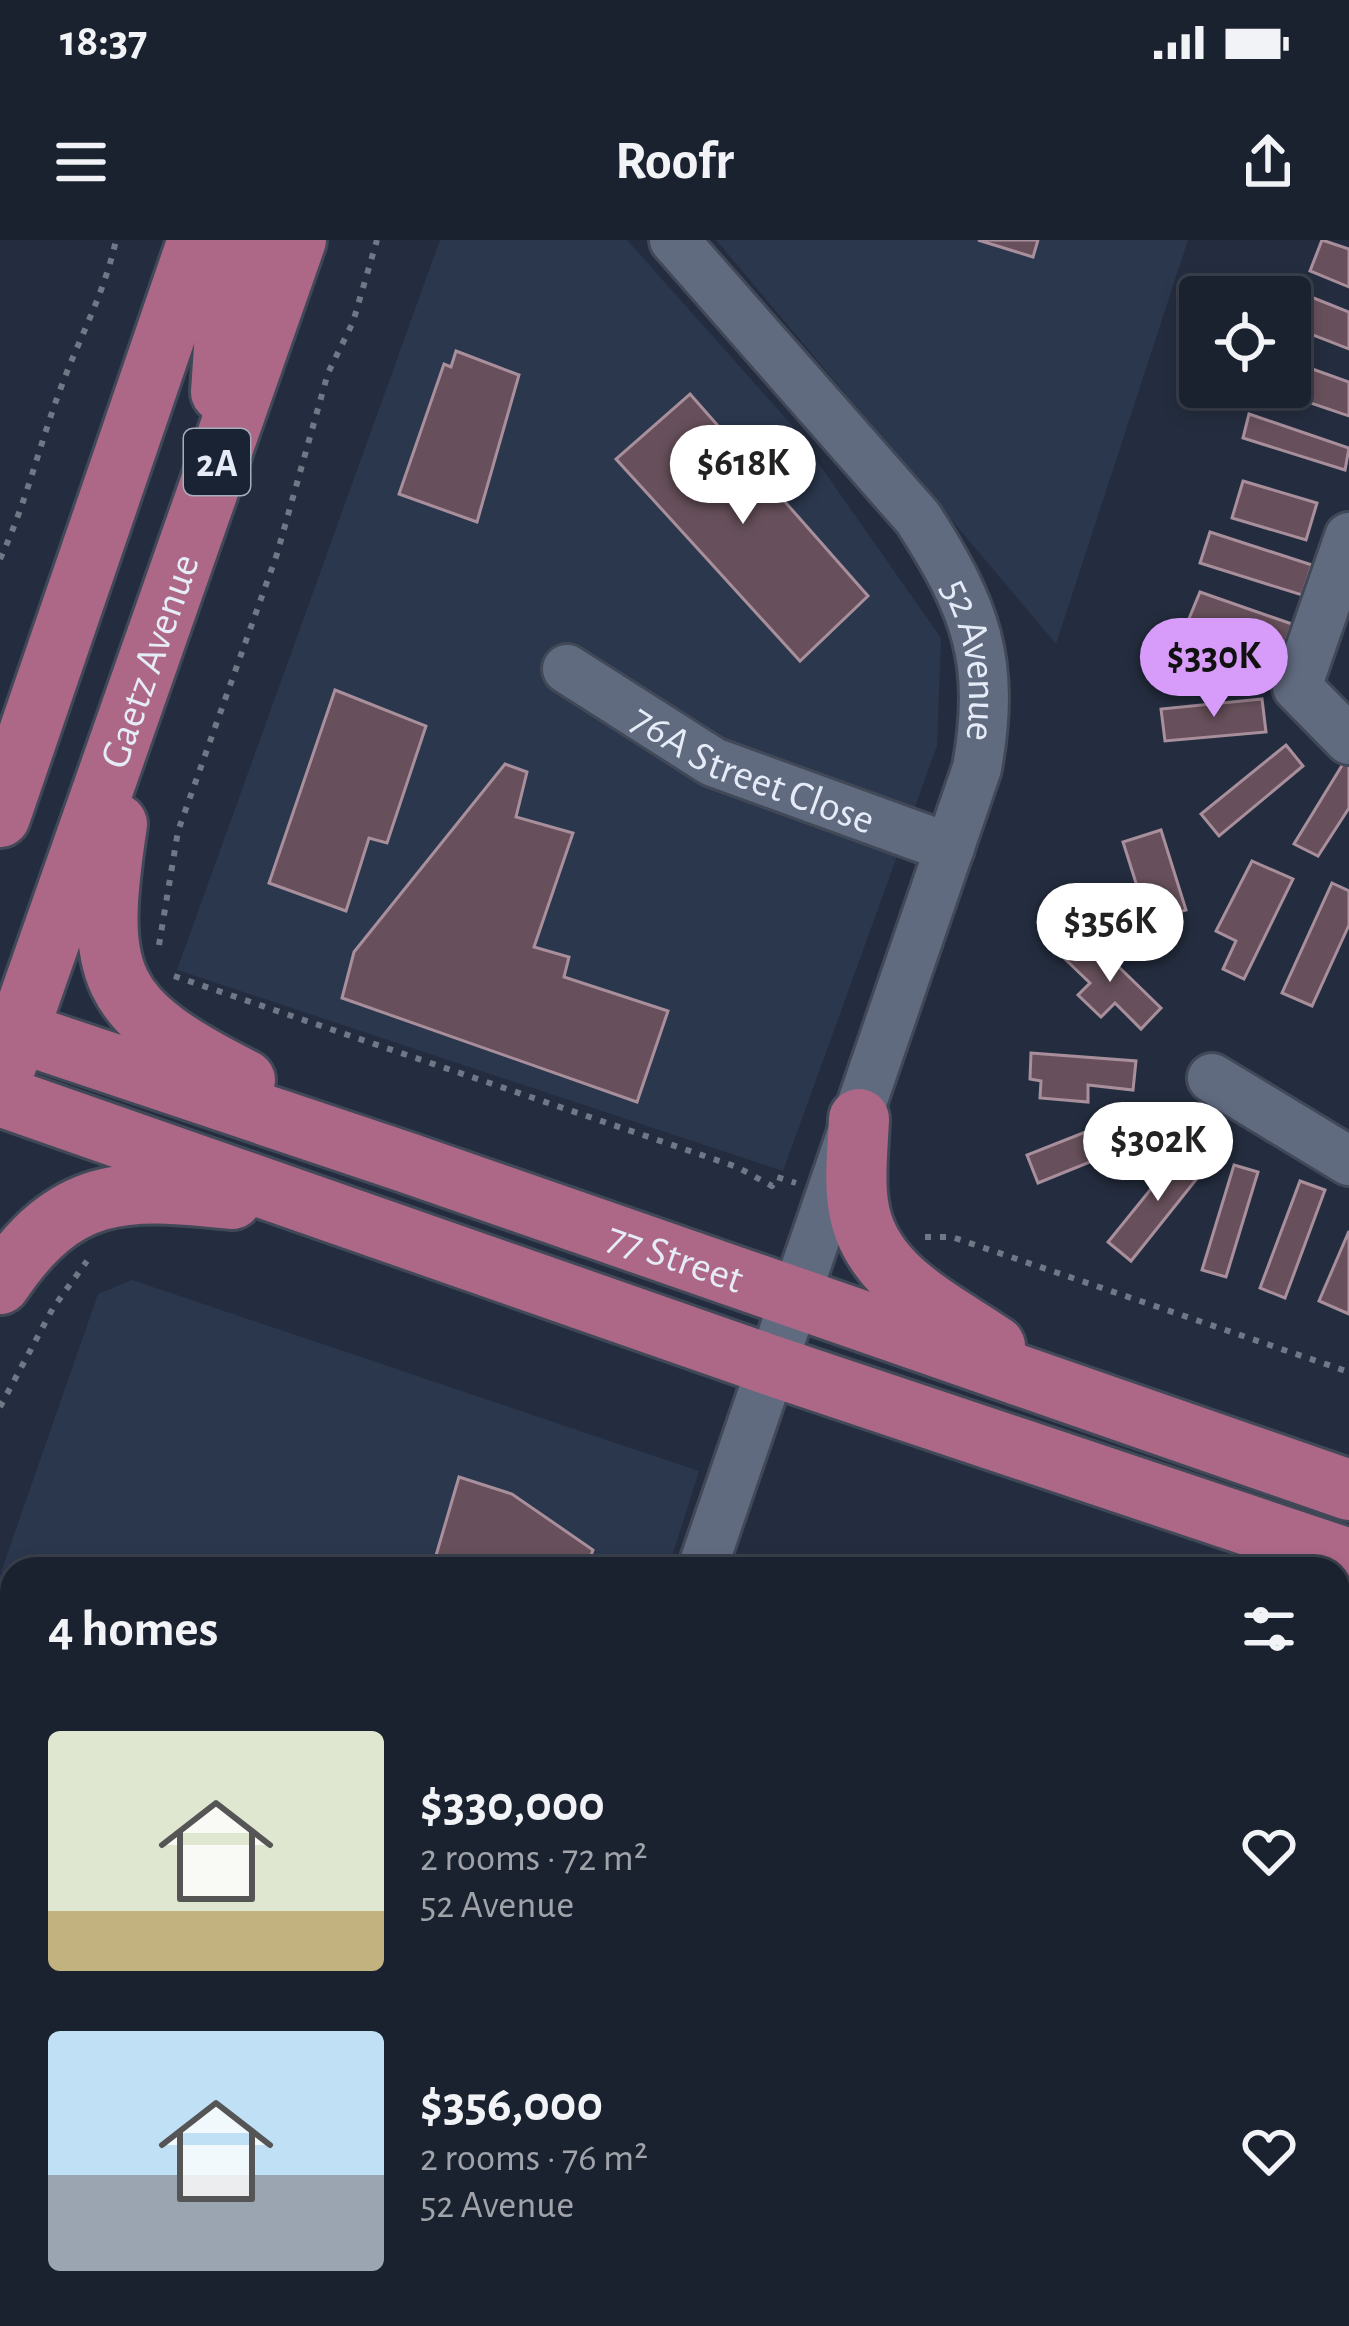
<!DOCTYPE html>
<html lang="en">
<head>
<meta charset="utf-8">
<style>
  body { margin:0; font-family:"Alegreya Sans",sans-serif; background:#242a37; color:#f1f3f6; height:100vh; display:flex; flex-direction:column; font-size:45px; white-space:nowrap }
  * { box-sizing:border-box; margin:0 }
  p { font-size:39px; color:#a0a4aa }
  .icon { flex:none; width:66px; height:66px; fill:none; stroke:currentColor; stroke-width:2; stroke-linecap:round; stroke-linejoin:round }
  .map { position:relative; flex:1; overflow:hidden }
  .side { position:absolute; left:0px; top:1317px; width:1350px; height:771px; display:flex; flex-direction:column; background:#1b222f; border-radius:36px 36px 0 0; box-shadow:0 6px 18px #0003,0 0 0 3px #393f4b }
  .side>* { flex:none }
  .buttons { position:absolute; left:1179px; top:36px; display:grid; gap:24px }
  .buttons a { display:grid; place-items:center; width:132px; height:132px; border-radius:12px; background:#1b222f; box-shadow:0 6px 18px #0003,0 0 0 3px #393f4b; font-size:60px }
  .price { position:absolute; translate:-50% -102px; padding:0 27px; border-radius:42px; background:#fff; color:#222; font-size:39px; line-height:78px; filter:drop-shadow(0 3px 6px #0008) }
  .price::after { content:''; position:absolute; left:50%; top:72px; width:36px; height:27px; margin-left:-18px; background:inherit; clip-path:polygon(0 0,100% 0,50% 100%) }
  .price.on { background:#d79bf9; color:#111 }
  ul { padding:0; list-style:none }
  li { display:flex; align-items:center; gap:36px; height:300px; padding:0 48px }
  li span { display:grid; place-items:center; flex:none; width:336px; height:240px; border-radius:12px; color:#555 }
  li>.icon { margin-inline-start:auto }
  span .icon { width:144px; height:144px; fill:#fffc; stroke-width:1 }
  li b { font-size:51px }
  h2 { display:flex; justify-content:space-between; align-items:center; height:144px; padding:0 48px; font-size:51px }
  .status { display:flex; justify-content:space-between; align-items:center; height:84px; padding:0 60px; background:#1b222f; direction:ltr }
  .status svg { height:33px; fill:currentColor }
  header { display:flex; justify-content:space-between; align-items:center; height:156px; padding:0 48px; background:#1b222f; font-size:54px; font-weight:700 }
  .map>svg:first-child { display:block }
  .built { fill:#2b374d }
  .building { fill:#67505b; stroke:#a88f9b; stroke-width:3 }
  .lines { fill:none; stroke-linecap:round; stroke-linejoin:round }
  .minor-casing { stroke:#414857; stroke-width:54 }
  .major-casing { stroke:#414857; stroke-width:66 }
  .path { stroke:#707888; stroke-width:6; stroke-dasharray:6 9; stroke-linecap:butt }
  .minor { stroke:#616b80; stroke-width:48 }
  .major { stroke:#ad6887; stroke-width:60 }
  .labels { text-anchor:middle; stroke-width:10; stroke-linejoin:round; paint-order:stroke }
  .shield { fill:#1a2334; stroke:#a8afbc; stroke-width:3 }
  .shield-label { font-size:39px; font-weight:bold; fill:#e5ebf7 }
  .street-label { font-size:42px; fill:#e5ebf7; stroke:#1a2334 }
</style>
</head>
<body>
<div class="status"><b>18:37</b><svg viewBox="0 0 49 12"><path d="M0 12V9h3v3zM5 12V6h3v6zM10 12V3h3v9zM15 12V0h3v12zM26 1h20v11H26zM47 4h2v5h-2z"/></svg></div>
<header><svg class="icon" aria-label="menu" viewBox="0 0 24 24"><path d="M4 6h16M4 12h16M4 18h16"/></svg>Roofr<svg class="icon" aria-label="share" viewBox="0 0 24 24"><path d="M12 15V3M7 8l5-5 5 5M5 13v7h14v-7"/></svg></header>
<div class="map">
<svg width="1349" height="2086" viewBox="0 0 1349 2086">
  <rect width="100%" height="100%" fill="#242d3f"/>
  <g class="built">
    <polygon points="440,0 627,0 791,184 941,398 937,506 783,931 177,730"/>
    <polygon points="716,0 1188,0 1056,404"/>
    <polygon points="132,1040 699,1231 668,1329 12,1329 12,2076 409,2076 405,2086 0,2086 0,1335 98,1054"/>
  </g>
  <g class="building">
    <polygon points="978,0 1038,0 1033,17"/>
    <polygon points="1322,0 1349,9 1349,47 1310,31"/>
    <polygon points="1296,51 1349,72 1349,109 1290,86"/>
    <polygon points="456,111 519,135 477,282 399,254 444,124 451,127"/>
    <polygon points="1290,121 1349,142 1349,176 1264,147 1290,147"/>
    <polygon points="690,154 868,356 800,421 616,219"/>
    <polygon points="1249,174 1349,208 1345,230 1243,198"/>
    <polygon points="1243,241 1317,263 1306,300 1232,278"/>
    <polygon points="1210,292 1312,325 1302,355 1200,323"/>
    <polygon points="1200,352 1292,384 1281,414 1188,381"/>
    <polygon points="335,450 426,486 387,603 369,598 346,671 269,643"/>
    <polygon points="1262,459 1266,492 1165,501 1161,469"/>
    <polygon points="1286,505 1303,526 1219,596 1201,574"/>
    <polygon points="1349,514 1349,568 1318,616 1294,604"/>
    <polygon points="505,524 527,532 516,577 573,593 534,707 569,717 564,737 668,771 637,862 342,758 354,712"/>
    <polygon points="1161,590 1186,670 1148,681 1123,602"/>
    <polygon points="1252,621 1293,639 1244,739 1223,729 1236,701 1216,691"/>
    <polygon points="1332,643 1349,651 1349,685 1312,766 1282,753"/>
    <polygon points="1087,696 1161,768 1141,789 1115,763 1101,777 1078,755 1090,743 1065,719"/>
    <polygon points="1031,813 1136,821 1133,850 1088,845 1088,862 1040,858 1041,841 1030,839"/>
    <polygon points="1126,876 1137,903 1038,943 1027,915"/>
    <polygon points="1185,907 1207,926 1131,1021 1108,1002"/>
    <polygon points="1234,925 1258,932 1226,1037 1202,1030"/>
    <polygon points="1300,941 1325,950 1285,1058 1260,1048"/>
    <polygon points="1349,991 1349,1074 1319,1061"/>
    <polygon points="459,1237 512,1254 593,1310 586,1329 432,1329"/>
    <polygon points="1338,1683 1349,1687 1349,1847 1341,1873"/>
    <polygon points="45,2076 123,2076 152,2086 42,2086"/>
    <polygon points="953,2076 1282,2076 1278,2086 984,2086"/>
  </g>
  <g class="lines">
    <g class="minor-casing">
      <g id="minor">
        <path id="s1" d="M674,0L918,278C976,368 996,421 977,528L702,1329"/>
        <polyline points="1349,297 1297,447 1349,500"/>
        <path id="s2" d="M567,429L713,522L950,608"/>
        <polyline points="1212,838 1349,921"/>
        <polyline points="441,2086 445,2076"/>
      </g>
    </g>
    <g class="major-casing">
      <g id="major">
        <polyline points="221,152 227,63 247,0"/>
        <polyline points="0,577 198,0"/>
        <path d="M117,584C94,736 104,769 245,840"/>
        <path id="s3" d="M0,786L405,922L1349,1250"/>
        <path id="s4" d="M4,831L296,0"/>
        <polyline points="0,856 770,1125 1349,1319"/>
        <path d="M859,879C858,907 854,936 858,963C867,1036 940,1068 995,1106"/>
        <path d="M0,1044C66,946 122,947 232,959"/>
      </g>
    </g>
    <g class="path">
      <path d="M0,319C26,264 39,206 60,150C79,98 104,55 116,0"/>
      <polyline points="159,705 178,591 277,314 328,133 353,82 377,0"/>
      <polyline points="174,736 737,927 772,946 777,937 796,943"/>
      <polyline points="925,997 952,997 1349,1132"/>
      <polyline points="0,1167 53,1068 87,1021"/>
    </g>
    <use href="#minor" class="minor"/>
    <use href="#major" class="major"/>
  </g>
  <g class="labels">
    <rect class="shield" x="184" y="189" width="66" height="66" rx="9"/>
    <g class="shield-label">
      <text x="217" y="236">2A</text>
    </g>
    <g class="street-label">
      <text dy="15" stroke="none"><textPath href="#s4" startOffset="435">Gaetz Avenue</textPath></text>
      <text dy="15" stroke="none"><textPath href="#s1" startOffset="525">52 Avenue</textPath></text>
      <text dy="15" stroke="none"><textPath href="#s2" startOffset="213">76A Street Close</textPath></text>
      <text dy="15" stroke="none"><textPath href="#s3" startOffset="714">77 Street</textPath></text>
    </g>
  </g>
</svg>
<div class="buttons">
<a><svg class="icon" aria-label="locate" viewBox="0 0 24 24"><circle cx="12" cy="12" r="6"/><path d="M12 2v4M12 18v4M2 12h4M18 12h4"/></svg></a>
</div>
<b class="price" style="left:743px;top:287px">$618K</b>
<b class="price on" style="left:1214px;top:480px">$330K</b>
<b class="price" style="left:1110px;top:745px">$356K</b>
<b class="price" style="left:1158px;top:964px">$302K</b>
<section class="side">
<h2>4 homes<svg class="icon" aria-label="filters" viewBox="0 0 24 24"><path d="M4 7h16M4 17h16"/><circle cx="9" cy="7" r="2"/><circle cx="15" cy="17" r="2"/></svg></h2>
<ul>
<li><span style="background:linear-gradient(#dfe7d0 75%,#c2b280 0)"><svg class="icon" aria-label="home" viewBox="0 0 24 24"><path d="M3 11l9-7 9 7M6 9v11h12V9"/></svg></span><div><b>$330,000</b><p>2 rooms · 72 m²</p><p>52 Avenue</p></div><svg class="icon" aria-label="heart" viewBox="0 0 24 24"><path d="M12 20l-8-8c-3-5 5-10 8-4 3-6 11-1 8 4z"/></svg></li>
<li><span style="background:linear-gradient(#bfe0f5 60%,#9aa5b1 0)"><svg class="icon" aria-label="home" viewBox="0 0 24 24"><path d="M3 11l9-7 9 7M6 9v11h12V9"/></svg></span><div><b>$356,000</b><p>2 rooms · 76 m²</p><p>52 Avenue</p></div><svg class="icon" aria-label="heart" viewBox="0 0 24 24"><path d="M12 20l-8-8c-3-5 5-10 8-4 3-6 11-1 8 4z"/></svg></li>
</ul>
</section>
</div>
</body>
</html>
